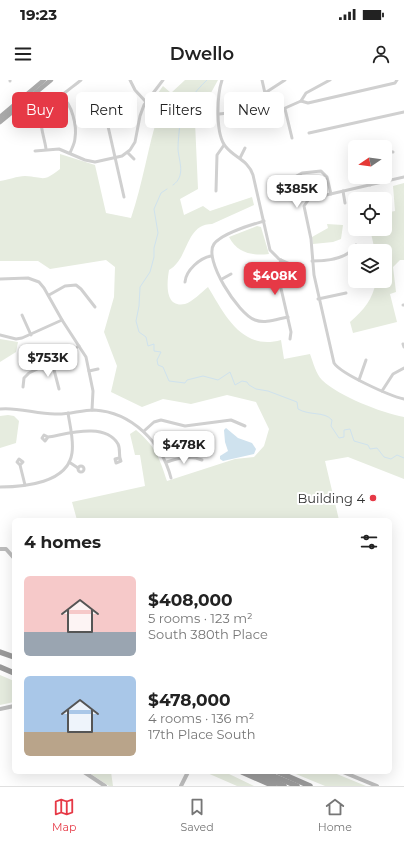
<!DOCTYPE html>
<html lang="en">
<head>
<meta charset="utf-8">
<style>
  body { margin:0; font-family:Montserrat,sans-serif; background:#f6f6f6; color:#222; height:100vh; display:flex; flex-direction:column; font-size:15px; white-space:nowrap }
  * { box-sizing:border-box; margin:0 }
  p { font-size:13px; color:#767676 }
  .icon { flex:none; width:22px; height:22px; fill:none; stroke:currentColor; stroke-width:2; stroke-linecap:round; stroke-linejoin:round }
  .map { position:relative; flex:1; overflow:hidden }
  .side { position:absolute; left:12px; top:438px; width:380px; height:256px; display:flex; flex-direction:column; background:#fff; border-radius:6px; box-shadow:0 4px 16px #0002 }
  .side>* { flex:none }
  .guide { position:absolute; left:12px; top:12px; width:380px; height:36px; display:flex; gap:8px }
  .needle { width:26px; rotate:257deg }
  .buttons { position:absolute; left:348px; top:60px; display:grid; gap:8px }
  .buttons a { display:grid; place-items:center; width:44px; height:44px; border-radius:6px; background:#fff; box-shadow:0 4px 16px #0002; font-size:20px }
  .price { position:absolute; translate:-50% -34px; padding:0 9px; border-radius:8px; background:#fff; color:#222; font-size:13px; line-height:26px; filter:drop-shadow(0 1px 2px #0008) }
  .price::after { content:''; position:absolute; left:50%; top:24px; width:12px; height:9px; margin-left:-6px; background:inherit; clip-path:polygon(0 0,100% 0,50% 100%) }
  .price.current { background:#e63946; color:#fff }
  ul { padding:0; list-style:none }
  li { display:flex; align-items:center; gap:12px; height:100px; padding:0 12px }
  li span { display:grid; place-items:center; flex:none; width:112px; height:80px; border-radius:6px; color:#555 }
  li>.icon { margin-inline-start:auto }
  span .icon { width:48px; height:48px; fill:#fffc; stroke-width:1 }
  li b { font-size:17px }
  h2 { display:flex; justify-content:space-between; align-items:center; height:48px; padding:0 12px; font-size:17px }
  .tag { padding:0 14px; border-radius:6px; background:#fff; box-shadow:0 4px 16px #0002; font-size:14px; line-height:36px }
  .tag.current { background:#e63946; color:#fff }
  .status { display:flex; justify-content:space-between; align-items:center; height:28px; padding:0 20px; background:#fff; direction:ltr }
  .status svg { height:11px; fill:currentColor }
  header { display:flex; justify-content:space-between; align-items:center; height:52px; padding:0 12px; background:#fff; font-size:18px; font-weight:600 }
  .dock { display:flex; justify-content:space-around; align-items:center; height:56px; border-top:1px solid #e0e0e0; background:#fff; font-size:11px; color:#767676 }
  .dock a { display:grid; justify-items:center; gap:2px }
  .dock .current { color:#e63946 }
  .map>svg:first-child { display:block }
  .green { fill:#e6ecdf }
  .water { fill:#cfe2ee }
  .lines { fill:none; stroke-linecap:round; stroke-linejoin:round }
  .stream { stroke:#cfe2ee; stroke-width:1 }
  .street { stroke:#d0d0d0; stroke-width:3 }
  .secondary { stroke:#bdbdbd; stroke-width:4 }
  .primary { stroke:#ababab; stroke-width:4.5 }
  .highway { stroke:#9a9a9a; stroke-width:5.5 }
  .poi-dot { fill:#e63946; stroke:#fff; stroke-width:1.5 }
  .labels { text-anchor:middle; stroke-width:4; stroke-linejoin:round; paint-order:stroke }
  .poi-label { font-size:13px; fill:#333; stroke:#fff; text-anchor:end }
</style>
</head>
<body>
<div class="status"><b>19:23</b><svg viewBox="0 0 49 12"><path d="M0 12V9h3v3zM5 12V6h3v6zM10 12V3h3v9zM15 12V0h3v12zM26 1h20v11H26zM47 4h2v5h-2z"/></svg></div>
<header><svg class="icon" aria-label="menu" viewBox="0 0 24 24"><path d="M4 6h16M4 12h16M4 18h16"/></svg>Dwello<svg class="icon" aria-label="person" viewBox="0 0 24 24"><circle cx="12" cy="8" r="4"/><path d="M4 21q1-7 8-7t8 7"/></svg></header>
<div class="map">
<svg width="404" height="706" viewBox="0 0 404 706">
  <rect width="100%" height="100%" fill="#fff"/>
  <g class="green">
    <path d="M185,0H218L195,42L198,109L180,119L184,135L203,126L210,131L252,117L254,125L212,144C185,144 189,179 169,190C167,202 164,228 185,224C192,222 202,212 208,207C225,235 242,271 281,260L284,279L310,274C313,282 316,294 322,300C340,317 380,332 404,337V399L348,377L325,381L339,440H77L72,422L145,406L140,375H135L130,354L136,350C156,367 159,377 167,401L235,379L254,377L264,366L269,349L256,322L227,315L191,324L163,319L142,327L111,312L117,286L104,252L114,217L115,187L106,180L50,189L38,181H0V101C8,100 17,96 25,96C45,97 42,103 60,89V74L95,85L106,133L131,138C143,103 148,66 159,32L150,24L163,6L171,13Z"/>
    <path d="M404,103V180H400L393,187L396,212L390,214L397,242L353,253L350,242C364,230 373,219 376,201H385V171H375L370,149H385V133L395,131L393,106Z"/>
    <polygon points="327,144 343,145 341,159 333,162 313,164 312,157 328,148"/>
    <path d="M257,146L261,147L269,174C252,176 237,173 229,157Z"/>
    <polygon points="0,259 18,262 16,272 0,282"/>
    <polygon points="8,335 14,336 19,341 16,363 0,368 0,336"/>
    <polygon points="0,595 14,601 14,622 0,625"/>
    <polygon points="88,692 111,692 113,706 109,706"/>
    <polygon points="205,692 225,692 254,706 237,706"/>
    <polygon points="291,692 332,692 366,706 325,706"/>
  </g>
  <polygon class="water" points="226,348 238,358 252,363 256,369 254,374 223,381 220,379 220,376 228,371 225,362 224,350"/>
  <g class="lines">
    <g class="stream">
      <path d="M173,105C186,96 179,82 178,69C178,61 179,52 180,44C184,26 194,12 207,0"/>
      <path d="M167,109L161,113L154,129L158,153L154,168V177L150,192L140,207L139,226L136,241L139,252L146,257L148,266L154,264V271L161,272L157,280L158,285L163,287L169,301L185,303L187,300L203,296L218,300L230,292L235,305L242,301L247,302L249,305L256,309L268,311L297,322L298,329C310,336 324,331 332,340L331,346L339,358L344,357V350L350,349L354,361L368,365L370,369L377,368L384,377L391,379L397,375L404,378"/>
    </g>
    <g class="street">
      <polyline points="130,0 135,10 146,22"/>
      <path d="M222,0C217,15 215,55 226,67C235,78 248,80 253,95L270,170L279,179L288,183"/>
      <polyline points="262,0 269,31 274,33 301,21 308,23 395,3 397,0"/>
      <polyline points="10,1 10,0"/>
      <polyline points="265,13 285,0"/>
      <path d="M62,17C72,24 77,46 75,58C75,63 72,68 70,73"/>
      <polyline points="301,21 306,13 330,0"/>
      <polyline points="285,29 292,58"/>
      <polyline points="105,33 124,117"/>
      <polyline points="219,34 238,32"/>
      <polyline points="309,53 404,32"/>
      <path d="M46,69C45,60 40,47 41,38C42,28 73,7 81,0"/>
      <polyline points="35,71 59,69 85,80 95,82 122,76 130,70 135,62 140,36 144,25 163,0"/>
      <polyline points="385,71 393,72"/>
      <polyline points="128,73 134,79"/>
      <polyline points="240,78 245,68"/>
      <polyline points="368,97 370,105"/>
      <path d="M404,97L309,119L304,126L311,159L314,195L334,283C341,294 390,316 404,319"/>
      <polyline points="293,98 302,93 321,91 327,97 331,114"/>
      <polyline points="216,111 217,75 224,65"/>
      <polyline points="343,111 345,123"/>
      <path d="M264,141C251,145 222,153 214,164C203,179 238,234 255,240C265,244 277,239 288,237"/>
      <polyline points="281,180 277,191 291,252 290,259"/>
      <path d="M312,181C326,181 348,179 356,165"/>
      <polyline points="0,199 28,198 39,202 44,208 62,240 86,277 93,311 92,330"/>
      <polyline points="222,199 231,194"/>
      <path d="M185,202C186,190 200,178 211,176"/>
      <polyline points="267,206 280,203"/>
      <polyline points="49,215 65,206 76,205 81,209 95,227"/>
      <polyline points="318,219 346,213"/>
      <polyline points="403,225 404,225"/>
      <polyline points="22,235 31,255"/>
      <polyline points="0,255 16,259 22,258 62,240"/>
      <polyline points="403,264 404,267"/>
      <polyline points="52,282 59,309"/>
      <polyline points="89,291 98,289"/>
      <polyline points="359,300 366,280"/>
      <polyline points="23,307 24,298 29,293 52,282 79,266"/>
      <polyline points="382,311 393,294 404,288"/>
      <path d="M0,329C18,327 36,334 55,334C68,335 81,330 94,330C132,332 162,363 171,398"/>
      <polyline points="144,351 154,342 161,340 185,346 231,340 245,346"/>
      <path d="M48,357L44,355L42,358L45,361L48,357C67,354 105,342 118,364C121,370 118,376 121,381L116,383L115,379L119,378"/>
      <polyline points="69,382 78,388"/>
      <path d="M167,382C178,378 190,375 202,380"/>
      <polyline points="20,385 23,382 19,379 17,382 20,385 25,405"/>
      <circle cx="81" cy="389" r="3"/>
      <path d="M0,407C24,407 68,403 72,373C74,360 70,346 68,333"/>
    </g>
    <g class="secondary">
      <polyline points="0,469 6,469 14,478"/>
      <polyline points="0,629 14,626"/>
      <polyline points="84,692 105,706"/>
      <polyline points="343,692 377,706"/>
      <polyline points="181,706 188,692"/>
    </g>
    <g class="primary">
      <polyline points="0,37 44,0"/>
      <polyline points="0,42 51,0"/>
    </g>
    <g class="highway">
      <polyline points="0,572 14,577"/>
      <polyline points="0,587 14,593"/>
      <polyline points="242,692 274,706"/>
      <polyline points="254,692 284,706"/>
      <polyline points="264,692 297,706"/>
      <polyline points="278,692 310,706"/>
    </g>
  </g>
  <circle class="poi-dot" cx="373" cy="418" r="4"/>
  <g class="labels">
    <g class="poi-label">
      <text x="365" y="423">Building 4</text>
    </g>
  </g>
</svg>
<div class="buttons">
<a><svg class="needle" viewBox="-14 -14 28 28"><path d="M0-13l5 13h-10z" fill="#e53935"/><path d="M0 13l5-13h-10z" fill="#767676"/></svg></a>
<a><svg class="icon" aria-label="locate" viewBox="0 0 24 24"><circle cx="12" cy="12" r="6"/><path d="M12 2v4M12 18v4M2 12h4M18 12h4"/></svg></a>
<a><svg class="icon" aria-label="layers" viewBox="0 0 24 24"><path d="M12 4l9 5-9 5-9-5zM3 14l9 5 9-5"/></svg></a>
</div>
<b class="price" style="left:297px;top:129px">$385K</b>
<b class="price current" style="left:275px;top:216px">$408K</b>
<b class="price" style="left:48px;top:298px">$753K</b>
<b class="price" style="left:184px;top:385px">$478K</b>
<div class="guide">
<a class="tag current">Buy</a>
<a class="tag">Rent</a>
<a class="tag">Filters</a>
<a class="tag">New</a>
</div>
<section class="side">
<h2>4 homes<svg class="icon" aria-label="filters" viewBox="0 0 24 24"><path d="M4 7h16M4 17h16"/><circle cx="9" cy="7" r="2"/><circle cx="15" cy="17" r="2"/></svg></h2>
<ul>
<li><span style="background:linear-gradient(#f6c9c9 70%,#9aa5b1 0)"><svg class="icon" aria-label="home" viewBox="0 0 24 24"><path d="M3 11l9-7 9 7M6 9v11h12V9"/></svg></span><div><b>$408,000</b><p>5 rooms · 123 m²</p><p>South 380th Place</p></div></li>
<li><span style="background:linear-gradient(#a9c7e8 70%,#b9a48a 0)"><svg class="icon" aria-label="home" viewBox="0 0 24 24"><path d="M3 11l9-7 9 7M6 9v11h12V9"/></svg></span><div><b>$478,000</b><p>4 rooms · 136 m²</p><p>17th Place South</p></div></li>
</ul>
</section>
</div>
<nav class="dock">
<a class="current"><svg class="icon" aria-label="map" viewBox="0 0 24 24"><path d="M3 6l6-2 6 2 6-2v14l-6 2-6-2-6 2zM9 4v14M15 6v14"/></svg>Map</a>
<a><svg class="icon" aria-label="saved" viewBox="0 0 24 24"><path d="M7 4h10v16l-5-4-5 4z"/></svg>Saved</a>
<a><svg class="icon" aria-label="home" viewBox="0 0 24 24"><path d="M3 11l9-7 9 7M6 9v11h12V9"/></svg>Home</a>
</nav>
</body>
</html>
